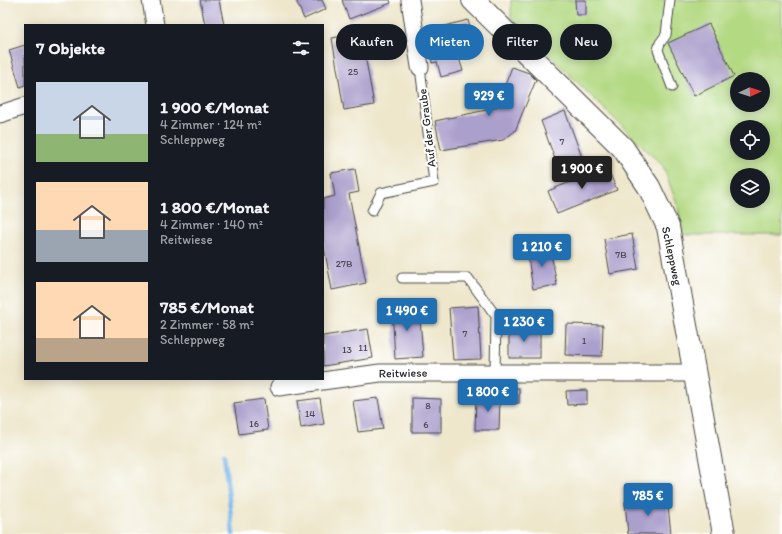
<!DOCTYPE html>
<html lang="de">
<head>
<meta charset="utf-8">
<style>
  body { margin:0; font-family:Itim,sans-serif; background:#242831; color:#f1f3f6; height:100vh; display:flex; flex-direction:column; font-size:15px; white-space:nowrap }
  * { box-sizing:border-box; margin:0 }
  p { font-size:13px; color:#9ea1a6 }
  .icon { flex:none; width:22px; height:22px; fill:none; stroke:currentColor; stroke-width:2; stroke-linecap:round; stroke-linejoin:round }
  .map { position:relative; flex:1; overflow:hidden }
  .drawer { position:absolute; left:24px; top:24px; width:300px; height:356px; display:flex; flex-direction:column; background:#171b24; border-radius:0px; box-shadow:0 2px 10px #0003 }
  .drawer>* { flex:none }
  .banner { position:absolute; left:336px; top:24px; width:380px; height:36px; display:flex; gap:8px }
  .needle { width:26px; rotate:87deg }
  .controls { position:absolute; left:730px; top:72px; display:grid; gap:8px }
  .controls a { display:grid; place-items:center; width:40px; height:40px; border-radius:50%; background:#171b24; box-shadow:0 2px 10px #0003; font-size:20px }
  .price { position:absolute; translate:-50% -34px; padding:0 9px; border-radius:4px; background:#1f6fb2; color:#fff; font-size:13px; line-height:26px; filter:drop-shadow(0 1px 2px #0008) }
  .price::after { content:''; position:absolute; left:50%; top:24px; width:12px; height:9px; margin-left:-6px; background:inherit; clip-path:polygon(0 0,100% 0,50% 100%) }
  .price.selected { background:#222; color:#fff }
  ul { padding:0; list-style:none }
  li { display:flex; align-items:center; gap:12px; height:100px; padding:0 12px }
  li span { display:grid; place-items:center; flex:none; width:112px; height:80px; border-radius:0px; color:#555 }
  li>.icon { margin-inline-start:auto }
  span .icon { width:48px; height:48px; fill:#fffc; stroke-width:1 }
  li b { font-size:17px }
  h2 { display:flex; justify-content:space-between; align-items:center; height:48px; padding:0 12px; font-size:17px }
  .pill { padding:0 14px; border-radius:18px; background:#171b24; box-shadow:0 2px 10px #0003; font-size:14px; line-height:36px }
  .pill.selected { background:#1f6fb2; color:#fff }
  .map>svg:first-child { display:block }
  .green { fill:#b3d982; stroke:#6f8256; fill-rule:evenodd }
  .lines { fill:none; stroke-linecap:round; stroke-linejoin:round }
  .stream { stroke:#76b5ea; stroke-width:4.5 }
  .building { fill:#ab9fcc }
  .lane-casing { stroke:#484743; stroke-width:11 }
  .street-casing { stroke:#484743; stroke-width:19 }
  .secondary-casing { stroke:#484743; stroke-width:24 }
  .lane { stroke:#fff; stroke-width:9 }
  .street { stroke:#fff; stroke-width:17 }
  .secondary { stroke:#fff; stroke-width:22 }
  .labels { text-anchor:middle; stroke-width:4; stroke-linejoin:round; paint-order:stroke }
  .number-label { font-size:10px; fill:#4b4853 }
  .street-label { font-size:12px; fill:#2b2b2b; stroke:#fff }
</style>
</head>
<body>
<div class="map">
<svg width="782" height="534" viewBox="0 0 782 534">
  <rect width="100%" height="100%" fill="#fff"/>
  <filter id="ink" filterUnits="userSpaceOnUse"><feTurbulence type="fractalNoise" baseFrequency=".025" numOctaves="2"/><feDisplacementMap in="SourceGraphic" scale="8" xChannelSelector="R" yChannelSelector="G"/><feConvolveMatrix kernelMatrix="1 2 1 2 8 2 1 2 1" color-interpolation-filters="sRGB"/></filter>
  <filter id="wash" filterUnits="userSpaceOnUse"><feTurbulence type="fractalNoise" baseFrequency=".012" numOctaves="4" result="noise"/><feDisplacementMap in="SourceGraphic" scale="16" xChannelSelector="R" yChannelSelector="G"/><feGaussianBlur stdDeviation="0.9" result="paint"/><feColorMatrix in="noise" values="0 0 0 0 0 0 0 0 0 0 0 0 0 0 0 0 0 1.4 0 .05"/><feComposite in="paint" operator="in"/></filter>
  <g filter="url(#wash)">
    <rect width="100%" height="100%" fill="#eee7cc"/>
    <path class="green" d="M511,0H782V235H683L678,207L663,166L511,18ZM737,79H763V105H737ZM737,127H763V153H737ZM737,175H763V201H737Z"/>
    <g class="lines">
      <polyline class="stream" points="224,454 233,534"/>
    </g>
    <g id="blocks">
      <g class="building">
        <polygon points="200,0 219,0 224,25 205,25"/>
        <polygon points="296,0 322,0 326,9 304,19"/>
        <polygon points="342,0 390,0 391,3 349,19"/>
        <polygon points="575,0 586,0 586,15 576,15"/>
        <polygon points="468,20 472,35 477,34 481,52 459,58 463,71 441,77 437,62 432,63 429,30"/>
        <polygon points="709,24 734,76 694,96 668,43"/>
        <polygon points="361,33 374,105 344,110 332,38"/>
        <polygon points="25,45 25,85 20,87 9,50"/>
        <polygon points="512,67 529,73 536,80 515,131 503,140 441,150 435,121 496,108"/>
        <polygon points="565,111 583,160 559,170 541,121"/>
        <polygon points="607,167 617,190 557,214 548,191"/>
        <polygon points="355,169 359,192 349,194 366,283 332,290 323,241 323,199 335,196 331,173"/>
        <polygon points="632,234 638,269 610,274 604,239"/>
        <polygon points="550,247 557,285 533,289 527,251"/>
        <polygon points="419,305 423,357 395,359 392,307"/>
        <polygon points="478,306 481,359 453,360 449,308"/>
        <polygon points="566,324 603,325 602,356 565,355"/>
        <rect x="509" y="328" width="31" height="30"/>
        <polygon points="368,329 373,358 323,366 323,336"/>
        <rect x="513" y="388" width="6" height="15"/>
        <polygon points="587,390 587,404 567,405 566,391"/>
        <polygon points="476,396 500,396 499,430 475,430"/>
        <polygon points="320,398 324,424 301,428 297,401"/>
        <polygon points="378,398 383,429 358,432 353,401"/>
        <polygon points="412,398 441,399 441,432 412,432"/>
        <polygon points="264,399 268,430 239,434 234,403"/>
        <polygon points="667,497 671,534 628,534 625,502"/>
      </g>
    </g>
  </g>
  <g filter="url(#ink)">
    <use href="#blocks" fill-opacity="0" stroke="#484743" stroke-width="1"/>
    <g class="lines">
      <g class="lane-casing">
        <g id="lane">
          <polyline points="670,0 666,35 660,43 658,50 672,87"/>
          <polyline points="372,211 381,193 434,182 420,67"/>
          <polyline points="402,278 468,278 496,316 495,373"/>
        </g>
      </g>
      <g class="street-casing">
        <g id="street">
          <polyline points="151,0 155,25"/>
          <polyline points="410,0 420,67"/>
          <polyline points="0,114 25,106"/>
          <polyline points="279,387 380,373 695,373"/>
        </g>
      </g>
      <g class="secondary-casing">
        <polyline id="secondary" points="473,0 623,148 649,187 668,227 724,534"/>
      </g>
      <use href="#lane" class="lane"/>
      <use href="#street" class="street"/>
      <use href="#secondary" class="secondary"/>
    </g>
  </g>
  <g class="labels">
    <g class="number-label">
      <text x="353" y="75">25</text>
      <text x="562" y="145">7</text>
      <text x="621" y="258">7B</text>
      <text x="344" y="267">27B</text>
      <text x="465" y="337">7</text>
      <text x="584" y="344">1</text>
      <text x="363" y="351">11</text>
      <text x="347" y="353">13</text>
      <text x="428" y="409">8</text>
      <text x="310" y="417">14</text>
      <text x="254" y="427">16</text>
      <text x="426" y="428">6</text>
    </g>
    <g class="street-label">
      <text transform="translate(427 128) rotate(-97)" y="4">Auf der Graube</text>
      <text transform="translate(672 256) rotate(78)" y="4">Schleppweg</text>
      <text transform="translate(403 373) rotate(-1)" y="4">Reitwiese</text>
    </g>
  </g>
</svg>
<div class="controls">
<a><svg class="needle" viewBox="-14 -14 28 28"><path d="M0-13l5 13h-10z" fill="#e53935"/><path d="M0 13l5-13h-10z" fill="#9ea1a6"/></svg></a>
<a><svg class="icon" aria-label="locate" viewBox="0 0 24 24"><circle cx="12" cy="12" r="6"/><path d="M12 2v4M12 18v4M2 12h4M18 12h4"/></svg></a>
<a><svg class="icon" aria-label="layers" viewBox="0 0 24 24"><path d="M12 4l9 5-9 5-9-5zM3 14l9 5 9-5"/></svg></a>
</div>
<b class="price" style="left:489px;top:117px">929 €</b>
<b class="price selected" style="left:582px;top:190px">1 900 €</b>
<b class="price" style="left:542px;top:268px">1 210 €</b>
<b class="price" style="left:407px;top:332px">1 490 €</b>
<b class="price" style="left:524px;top:343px">1 230 €</b>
<b class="price" style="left:488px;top:413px">1 800 €</b>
<b class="price" style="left:648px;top:517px">785 €</b>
<div class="banner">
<a class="pill">Kaufen</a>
<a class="pill selected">Mieten</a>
<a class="pill">Filter</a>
<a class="pill">Neu</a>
</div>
<section class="drawer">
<h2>7 Objekte<svg class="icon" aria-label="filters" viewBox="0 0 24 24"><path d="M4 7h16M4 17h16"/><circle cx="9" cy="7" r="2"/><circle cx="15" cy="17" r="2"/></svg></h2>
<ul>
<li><span style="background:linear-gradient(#c9d6e8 65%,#8fb573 0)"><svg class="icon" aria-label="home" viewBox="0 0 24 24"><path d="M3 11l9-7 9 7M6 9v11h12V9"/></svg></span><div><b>1 900 €/Monat</b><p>4 Zimmer · 124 m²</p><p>Schleppweg</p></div></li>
<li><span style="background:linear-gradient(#ffd9b3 60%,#9aa5b1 0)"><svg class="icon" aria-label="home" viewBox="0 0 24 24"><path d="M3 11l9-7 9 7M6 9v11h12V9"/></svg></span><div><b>1 800 €/Monat</b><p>4 Zimmer · 140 m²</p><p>Reitwiese</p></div></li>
<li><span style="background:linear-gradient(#ffd9b3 70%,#b9a48a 0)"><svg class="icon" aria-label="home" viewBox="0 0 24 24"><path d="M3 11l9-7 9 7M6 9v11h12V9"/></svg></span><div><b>785 €/Monat</b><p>2 Zimmer · 58 m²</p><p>Schleppweg</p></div></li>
</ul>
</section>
</div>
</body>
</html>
